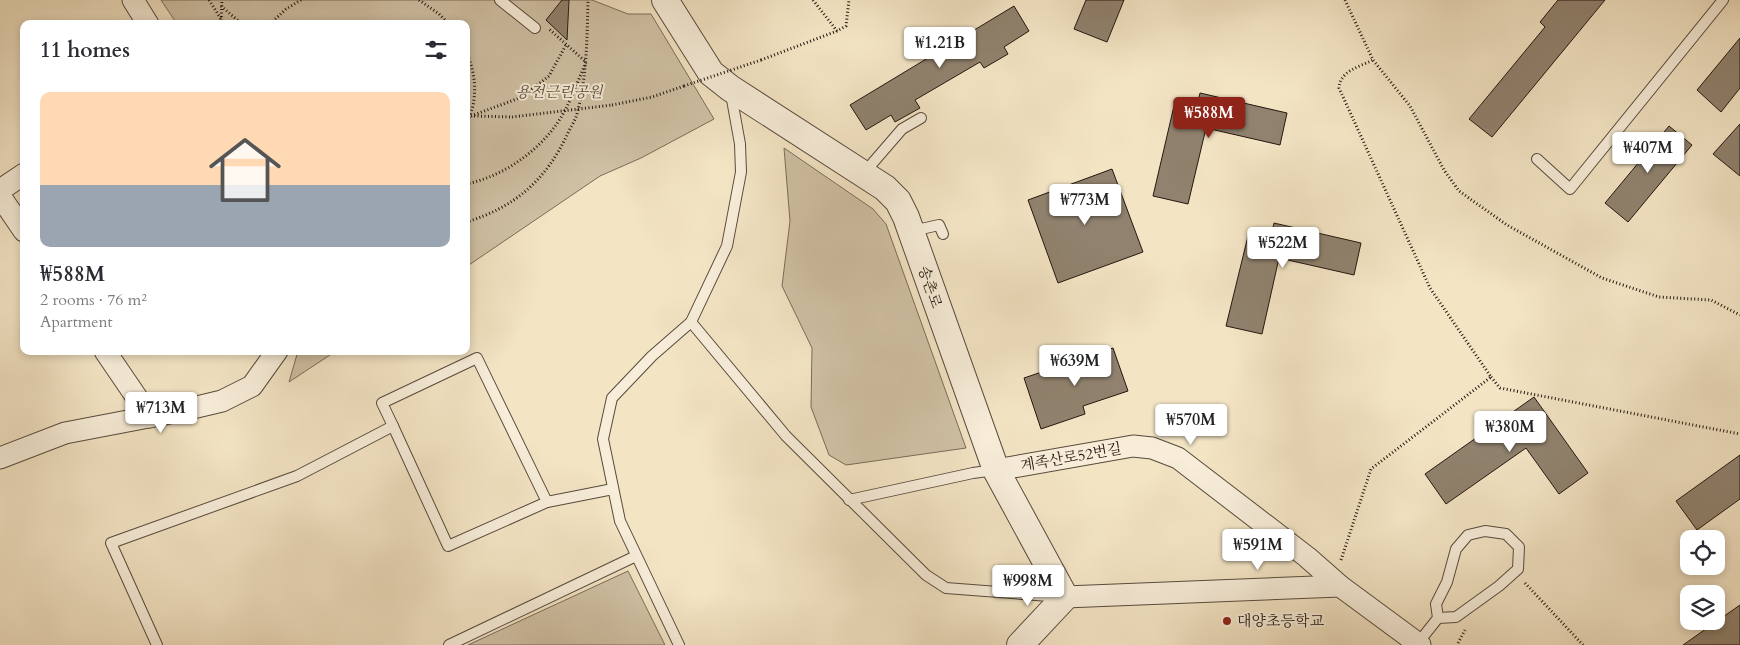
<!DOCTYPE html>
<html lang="en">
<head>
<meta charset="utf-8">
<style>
  body { margin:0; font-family:Cardo,"Noto Serif KR",serif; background:#f7f7f7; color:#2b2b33; height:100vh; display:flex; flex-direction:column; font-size:19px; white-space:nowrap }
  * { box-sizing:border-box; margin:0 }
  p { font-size:16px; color:#7c7c81 }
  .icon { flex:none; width:28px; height:28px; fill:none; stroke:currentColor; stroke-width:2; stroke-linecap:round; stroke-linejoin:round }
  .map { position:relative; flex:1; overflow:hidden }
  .drawer { position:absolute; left:20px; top:20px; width:450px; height:335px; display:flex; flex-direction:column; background:#fff; border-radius:10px; box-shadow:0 2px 8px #0003 }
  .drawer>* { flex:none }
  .fabs { position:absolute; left:1680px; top:530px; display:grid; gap:10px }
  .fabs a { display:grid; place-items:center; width:45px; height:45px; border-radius:10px; background:#fff; box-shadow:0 2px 8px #0003; font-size:25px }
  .price { position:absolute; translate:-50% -42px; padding:0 11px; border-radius:5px; background:#fff; color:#222; font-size:16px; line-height:32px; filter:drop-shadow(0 1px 2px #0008) }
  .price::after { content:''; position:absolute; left:50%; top:30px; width:15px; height:11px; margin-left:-8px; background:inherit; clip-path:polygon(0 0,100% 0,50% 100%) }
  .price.current { background:#8f2418; color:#fff }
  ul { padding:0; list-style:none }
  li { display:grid; align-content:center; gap:10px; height:265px; padding:0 20px }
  li span { display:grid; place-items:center; height:155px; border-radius:10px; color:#555 }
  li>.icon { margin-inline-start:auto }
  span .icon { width:90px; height:90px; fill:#fffc; stroke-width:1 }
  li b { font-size:21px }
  h2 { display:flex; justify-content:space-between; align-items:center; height:60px; padding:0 20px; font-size:21px }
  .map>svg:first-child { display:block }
  .green { fill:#d0c1a5; stroke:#7a6c5a }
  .building { fill:#90826e; stroke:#241710 }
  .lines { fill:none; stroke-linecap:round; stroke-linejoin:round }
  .service-casing { stroke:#584a3d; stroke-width:12 }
  .minor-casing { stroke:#584a3d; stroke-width:23 }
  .tertiary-casing { stroke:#584a3d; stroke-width:28 }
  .path { stroke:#241710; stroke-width:3; stroke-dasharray:1 2.5; stroke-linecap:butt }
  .service { stroke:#f7edd9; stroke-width:10 }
  .minor { stroke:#f7edd9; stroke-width:21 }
  .tertiary { stroke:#f7edd9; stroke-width:26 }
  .path-bridge { stroke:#241710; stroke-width:3; stroke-dasharray:1 2.5; stroke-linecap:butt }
  .poi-dot { fill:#8f2418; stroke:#f7edd9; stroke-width:2 }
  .labels { text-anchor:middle; stroke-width:4; stroke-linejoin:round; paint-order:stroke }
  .park-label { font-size:15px; font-style:italic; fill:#584a3d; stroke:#f7edd9 }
  .street-label { font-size:15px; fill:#241710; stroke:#f7edd9 }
  .poi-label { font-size:15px; fill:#241710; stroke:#f7edd9; text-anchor:start }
</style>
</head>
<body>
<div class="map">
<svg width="1740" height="645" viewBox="0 0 1740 645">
  <rect width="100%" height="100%" fill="#f3e4c4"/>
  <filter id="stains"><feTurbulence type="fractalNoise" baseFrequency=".004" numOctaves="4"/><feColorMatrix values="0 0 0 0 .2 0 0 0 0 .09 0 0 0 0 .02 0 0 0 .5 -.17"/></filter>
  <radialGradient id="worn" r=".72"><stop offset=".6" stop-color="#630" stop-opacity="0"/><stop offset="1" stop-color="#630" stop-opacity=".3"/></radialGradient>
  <g class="green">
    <polygon points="161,0 592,0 628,14 651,14 714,119 641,158 600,176 466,267 466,24 177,24"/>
    <polygon points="784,148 873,209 886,224 966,448 846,465 829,455 811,407 812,348 782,286 790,221"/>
    <polygon points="298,351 336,351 289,382"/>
    <polygon points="628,571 665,645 468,645"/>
  </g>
  <g class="building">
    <polygon points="562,0 569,0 567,40 546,20"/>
    <polygon points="1086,0 1124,0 1107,42 1074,29"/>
    <polygon points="1558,0 1605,0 1492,137 1469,119 1545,27 1540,22"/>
    <polygon points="1014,6 1029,31 1004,47 1008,54 984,68 980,62 915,100 920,108 895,122 891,115 866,130 850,105"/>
    <polygon points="1740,38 1740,88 1721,112 1697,90"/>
    <polygon points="1200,93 1287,113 1280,145 1206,128 1188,204 1153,196 1174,106 1196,111"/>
    <polygon points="1740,124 1740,176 1713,154"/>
    <polygon points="1669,126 1692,145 1628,222 1605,203"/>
    <polygon points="1112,169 1143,252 1058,283 1028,200"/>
    <polygon points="1274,223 1361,243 1354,275 1279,258 1262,334 1226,326 1248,236 1270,241"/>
    <polygon points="1113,348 1128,391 1083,406 1085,414 1041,429 1024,378"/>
    <polygon points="1534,397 1588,473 1559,494 1526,448 1446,504 1425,474"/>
    <polygon points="1740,455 1740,499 1697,530 1676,501"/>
    <polygon points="1740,605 1740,645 1683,645"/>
  </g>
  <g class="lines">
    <g class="service-casing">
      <g id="service">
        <polyline points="500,0 535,28"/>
        <polyline points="1537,159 1570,189 1723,0"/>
        <polyline points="864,173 902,129 921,118"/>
        <polyline points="912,231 939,225 943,234"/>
        <polyline points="691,322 786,436 926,575 946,588 1062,597"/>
        <polyline points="393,426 382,403 477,358 547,502"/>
        <polyline points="849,500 973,473 995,470"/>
        <polyline points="1418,643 1438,618 1436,604 1447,582 1456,549 1468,535 1485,531 1506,534 1519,547 1518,569 1499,586 1456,617 1438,618"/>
        <polyline points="157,645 111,543 297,476 393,426 448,546 547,502 613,489"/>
        <polyline points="449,645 636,556"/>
        <polyline points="679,645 620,521 603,439 612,398 652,356 691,322 727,246 741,172 740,144 731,94"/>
      </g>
    </g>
    <g class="minor-casing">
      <g id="minor">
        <polyline points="133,0 148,24"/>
        <polyline points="0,190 24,174"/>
        <polyline points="0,196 24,231"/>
        <polyline points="105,351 150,417"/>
        <polyline points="0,458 65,433 180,411 222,401 252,386 277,351"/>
        <polyline points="996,470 1133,446 1152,448 1178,458 1307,557 1340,586"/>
        <polyline points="1065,597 1340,586 1420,645"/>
      </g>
    </g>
    <g class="tertiary-casing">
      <polyline id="tertiary" points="665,0 711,73 730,88 885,188 898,201 906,217 996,470 1065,597 1020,645"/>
    </g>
    <g class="path">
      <polyline points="209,0 221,19"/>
      <polyline points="419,0 439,14 449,24"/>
      <polyline points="813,0 837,31"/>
      <polyline points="1345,0 1373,60 1410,106 1444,170 1459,191 1507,225 1602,278 1659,297 1711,300 1740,315"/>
      <polyline points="221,6 242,24"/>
      <polyline points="221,24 222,0"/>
      <polyline points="270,24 286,9 301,0"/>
      <path d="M466,52C477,74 478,103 466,124"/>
      <polyline points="761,60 837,31 846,26 849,0"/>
      <polyline points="612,105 652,97 684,86"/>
      <polyline points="471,116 522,97 549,76 566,45"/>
      <polyline points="474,116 512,117"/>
      <path d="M466,184C501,177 535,154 556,125C569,107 577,83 586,62L549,29"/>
      <path d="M466,222C514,208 546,180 567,135C570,128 575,121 577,114C587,77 587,38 588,0"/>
      <polyline points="1491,377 1500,388 1740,434"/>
      <path d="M1341,560L1371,469L1491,377L1430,288L1339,88C1340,71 1359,67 1373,60"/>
      <polyline points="1525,583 1583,645"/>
      <polyline points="1458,643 1465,630"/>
    </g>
    <use href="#service" class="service"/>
    <use href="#minor" class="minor"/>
    <use href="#tertiary" class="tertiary"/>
    <g class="path-bridge">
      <polyline points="684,86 761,60"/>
      <polyline points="512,117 612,105"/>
    </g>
  </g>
  <circle class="poi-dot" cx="1227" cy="621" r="5"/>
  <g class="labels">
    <g class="park-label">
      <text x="559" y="97">용전근린공원</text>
    </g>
    <g class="street-label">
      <text transform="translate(930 287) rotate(71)" y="5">송촌로</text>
      <text transform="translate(1071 457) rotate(-10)" y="5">계족산로52번길</text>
    </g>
    <g class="poi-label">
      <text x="1237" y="626">대양초등학교</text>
    </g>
  </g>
  <rect width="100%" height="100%" filter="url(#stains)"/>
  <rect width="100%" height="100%" fill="url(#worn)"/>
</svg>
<div class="fabs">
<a><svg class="icon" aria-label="locate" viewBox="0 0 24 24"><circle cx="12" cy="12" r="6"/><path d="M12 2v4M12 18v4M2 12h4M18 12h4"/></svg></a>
<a><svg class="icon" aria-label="layers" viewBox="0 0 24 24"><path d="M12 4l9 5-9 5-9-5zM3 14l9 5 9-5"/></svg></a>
</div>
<b class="price" style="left:940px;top:69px">₩1.21B</b>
<b class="price current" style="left:1209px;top:139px">₩588M</b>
<b class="price" style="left:1648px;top:174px">₩407M</b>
<b class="price" style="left:1085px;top:226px">₩773M</b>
<b class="price" style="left:1283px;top:269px">₩522M</b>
<b class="price" style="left:1075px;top:387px">₩639M</b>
<b class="price" style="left:161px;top:434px">₩713M</b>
<b class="price" style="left:1191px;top:446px">₩570M</b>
<b class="price" style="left:1510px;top:453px">₩380M</b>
<b class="price" style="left:1258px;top:571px">₩591M</b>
<b class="price" style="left:1028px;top:607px">₩998M</b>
<section class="drawer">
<h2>11 homes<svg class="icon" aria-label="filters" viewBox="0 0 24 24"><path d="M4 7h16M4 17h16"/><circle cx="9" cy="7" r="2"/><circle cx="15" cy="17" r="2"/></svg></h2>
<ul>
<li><span style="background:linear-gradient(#ffd9b3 60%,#9aa5b1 0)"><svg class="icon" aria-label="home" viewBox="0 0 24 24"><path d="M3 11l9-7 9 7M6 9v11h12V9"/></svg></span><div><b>₩588M</b><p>2 rooms · 76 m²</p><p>Apartment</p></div></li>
</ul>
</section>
</div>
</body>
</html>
